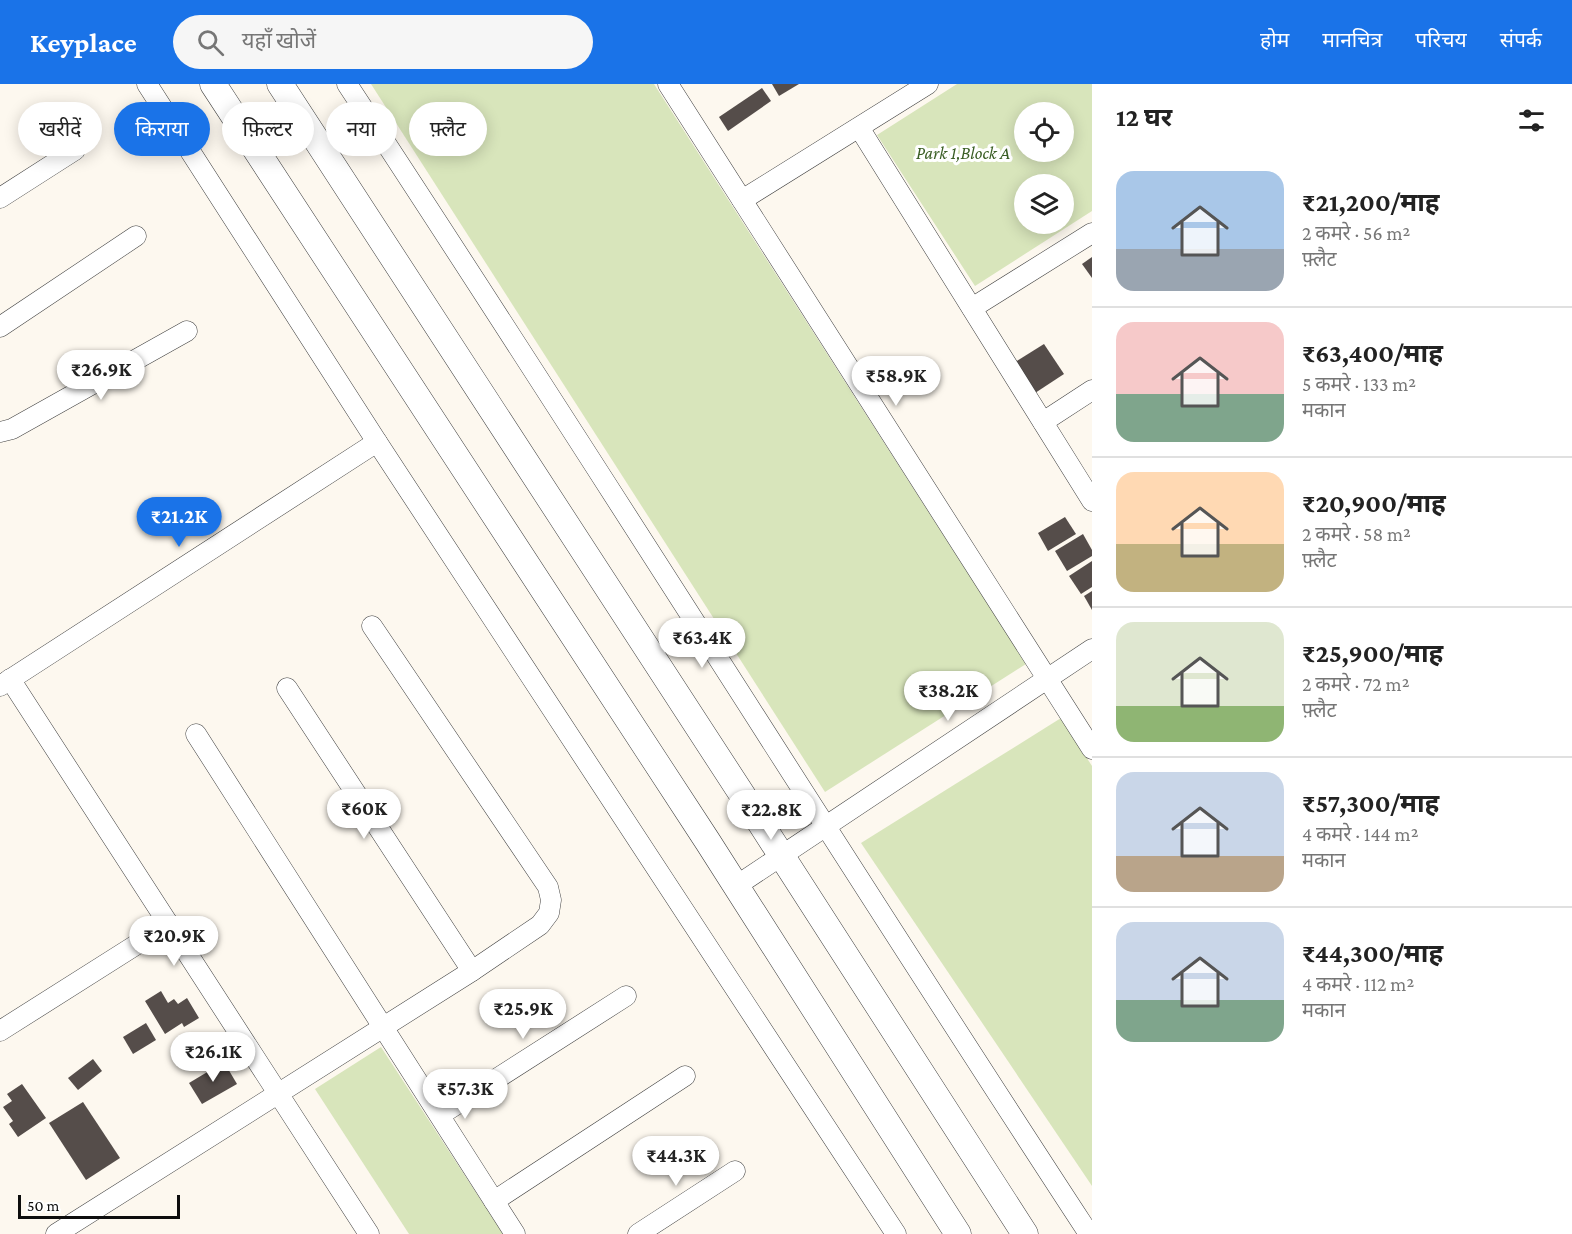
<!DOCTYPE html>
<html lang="hi">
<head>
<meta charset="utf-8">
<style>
  body { margin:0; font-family:"Crimson Pro","Noto Sans Devanagari",serif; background:#f6f6f6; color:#222; height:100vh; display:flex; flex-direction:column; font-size:22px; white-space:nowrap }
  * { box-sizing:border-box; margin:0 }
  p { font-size:20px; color:#767676 }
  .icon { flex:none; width:33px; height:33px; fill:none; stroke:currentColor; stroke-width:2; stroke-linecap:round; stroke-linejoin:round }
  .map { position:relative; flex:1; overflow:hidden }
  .details { display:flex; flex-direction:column; background:#fff; width:480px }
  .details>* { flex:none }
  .hud { position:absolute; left:18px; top:18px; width:570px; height:54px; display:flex; gap:12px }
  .fabs { position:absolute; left:1014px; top:18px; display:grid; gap:12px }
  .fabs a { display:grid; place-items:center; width:60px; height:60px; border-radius:50%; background:#fff; box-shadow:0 3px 15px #0003; font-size:30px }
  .scale { position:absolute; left:18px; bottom:15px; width:162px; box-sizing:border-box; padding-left:6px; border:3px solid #0d0d0d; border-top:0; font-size:16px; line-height:21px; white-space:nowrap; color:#0d0d0d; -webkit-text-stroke:4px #fff; paint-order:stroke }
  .price { position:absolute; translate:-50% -51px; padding:0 14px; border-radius:21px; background:#fff; color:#222; font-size:20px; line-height:39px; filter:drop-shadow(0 2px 3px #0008) }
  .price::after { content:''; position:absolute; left:50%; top:36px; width:18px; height:14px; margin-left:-9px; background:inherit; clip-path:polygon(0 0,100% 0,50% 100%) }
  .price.on { background:#1a73e8; color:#fff }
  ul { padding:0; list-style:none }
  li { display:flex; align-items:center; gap:18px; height:150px; padding:0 24px }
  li+li { border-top:2px solid #e0e0e0 }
  li span { display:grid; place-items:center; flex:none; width:168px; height:120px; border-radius:18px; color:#555 }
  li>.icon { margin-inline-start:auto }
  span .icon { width:72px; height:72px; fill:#fffc; stroke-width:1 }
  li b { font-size:26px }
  h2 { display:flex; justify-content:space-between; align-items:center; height:72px; padding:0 24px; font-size:26px }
  .chip { padding:0 21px; border-radius:27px; background:#fff; box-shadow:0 3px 15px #0003; font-size:21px; line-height:54px }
  .chip.on { background:#1a73e8; color:#fff }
  header { display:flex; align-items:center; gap:36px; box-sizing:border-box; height:84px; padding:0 30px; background:#1a73e8; color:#fff }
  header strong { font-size:28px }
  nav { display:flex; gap:33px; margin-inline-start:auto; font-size:21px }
  .search { width:420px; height:54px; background:#f6f6f6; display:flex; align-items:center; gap:15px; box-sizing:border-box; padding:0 21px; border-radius:33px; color:#767676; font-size:22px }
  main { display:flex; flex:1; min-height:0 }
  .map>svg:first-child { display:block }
  .green { fill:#d8e5bb; fill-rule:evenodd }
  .building { fill:#554d4a }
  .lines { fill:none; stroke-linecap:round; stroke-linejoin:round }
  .minor-casing { stroke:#404040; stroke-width:21 }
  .tertiary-casing { stroke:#404040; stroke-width:27 }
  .minor { stroke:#fff; stroke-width:20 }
  .tertiary { stroke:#fff; stroke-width:26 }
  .labels { text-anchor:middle; stroke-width:6; stroke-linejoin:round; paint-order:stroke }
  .park-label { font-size:18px; font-style:italic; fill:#3a5e24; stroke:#fff }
</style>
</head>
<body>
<header>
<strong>Keyplace</strong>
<div class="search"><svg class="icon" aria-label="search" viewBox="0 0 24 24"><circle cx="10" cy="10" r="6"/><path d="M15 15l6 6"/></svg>यहाँ खोजें</div>
<nav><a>होम</a><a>मानचित्र</a><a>परिचय</a><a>संपर्क</a></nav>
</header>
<main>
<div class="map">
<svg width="1092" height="1150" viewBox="0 0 1092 1150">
  <rect width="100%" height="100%" fill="#fdf8ef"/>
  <g class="green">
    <polygon points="371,0 654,0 1026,580 825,708"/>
    <path d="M957,0H1092V127L975,202L877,51ZM1064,28V68H1024V28ZM1064,100V140H1024V100Z"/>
    <polygon points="1061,634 1092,682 1092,1102 861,759"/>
    <polygon points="381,963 503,1150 409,1150 315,1005"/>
  </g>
  <g class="building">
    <polygon points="772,0 799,0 779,12"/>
    <polygon points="762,4 771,17 728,47 719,33"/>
    <polygon points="1092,173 1092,194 1082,180"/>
    <polygon points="1044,260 1064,290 1032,311 1012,280"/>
    <polygon points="1065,433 1076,450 1048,467 1038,449"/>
    <polygon points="1083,450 1092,466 1092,472 1067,487 1055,467"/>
    <polygon points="1092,477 1092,503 1081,510 1069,492"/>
    <polygon points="1092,507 1092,526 1084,512"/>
    <polygon points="161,907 168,919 174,915 178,920 187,914 199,934 184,943 182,939 165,950 145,917"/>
    <polygon points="146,939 156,956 133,970 123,953"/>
    <polygon points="93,975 102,987 78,1006 68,994"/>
    <polygon points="224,978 237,1000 202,1020 189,999"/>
    <polygon points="22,1000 46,1034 18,1053 9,1040 13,1037 3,1023 12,1017 7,1010"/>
    <polygon points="83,1018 120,1074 86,1096 49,1039"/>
  </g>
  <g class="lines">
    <g class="minor-casing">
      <g id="minor">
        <polyline points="147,0 377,358 896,1150"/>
        <path d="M347,0C598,381 839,768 1089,1150"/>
        <polyline points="668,0 1092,665"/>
        <polyline points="860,45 1092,417"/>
        <polyline points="0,114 75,66"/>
        <polyline points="742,116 928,0"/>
        <polyline points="972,224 1092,149"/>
        <polyline points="0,243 136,152"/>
        <polyline points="1043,338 1092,306"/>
        <polyline points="0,348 12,345 187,247"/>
        <polyline points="10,595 369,1150"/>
        <polyline points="0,602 377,358"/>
        <polyline points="287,604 472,887"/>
        <polyline points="196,650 515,1150"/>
        <polyline points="736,802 1092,565"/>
        <polyline points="0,947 169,840"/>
        <polyline points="440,1031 626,912"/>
        <polyline points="494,1117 685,992"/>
        <polyline points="56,1150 472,887 540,841 549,829 551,816 548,803 372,542"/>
        <polyline points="638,1150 735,1087"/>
      </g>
    </g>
    <g class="tertiary-casing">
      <g id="tertiary">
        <polyline points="213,0 708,758 958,1150"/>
        <polyline points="280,0 756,732 1025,1150"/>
      </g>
    </g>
    <use href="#minor" class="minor"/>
    <use href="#tertiary" class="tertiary"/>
  </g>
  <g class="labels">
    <g class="park-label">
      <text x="963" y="75">Park 1,Block A</text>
    </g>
  </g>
</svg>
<div class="fabs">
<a><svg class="icon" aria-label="locate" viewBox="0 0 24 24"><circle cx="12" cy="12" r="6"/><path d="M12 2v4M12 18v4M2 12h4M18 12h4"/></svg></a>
<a><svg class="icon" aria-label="layers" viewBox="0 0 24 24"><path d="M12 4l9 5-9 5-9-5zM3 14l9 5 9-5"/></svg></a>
</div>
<div class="scale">50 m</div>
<b class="price" style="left:101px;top:317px">₹26.9K</b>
<b class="price" style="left:896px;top:323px">₹58.9K</b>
<b class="price on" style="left:179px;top:464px">₹21.2K</b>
<b class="price" style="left:702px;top:585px">₹63.4K</b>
<b class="price" style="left:948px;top:638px">₹38.2K</b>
<b class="price" style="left:364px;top:756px">₹60K</b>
<b class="price" style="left:771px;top:757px">₹22.8K</b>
<b class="price" style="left:174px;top:883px">₹20.9K</b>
<b class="price" style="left:523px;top:956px">₹25.9K</b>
<b class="price" style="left:213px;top:999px">₹26.1K</b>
<b class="price" style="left:465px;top:1036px">₹57.3K</b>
<b class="price" style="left:676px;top:1103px">₹44.3K</b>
<div class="hud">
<a class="chip">खरीदें</a>
<a class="chip on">किराया</a>
<a class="chip">फ़िल्टर</a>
<a class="chip">नया</a>
<a class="chip">फ़्लैट</a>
</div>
</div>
<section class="details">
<h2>12 घर<svg class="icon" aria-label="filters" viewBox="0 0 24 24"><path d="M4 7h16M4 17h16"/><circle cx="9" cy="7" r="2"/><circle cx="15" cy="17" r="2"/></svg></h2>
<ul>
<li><span style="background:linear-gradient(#a9c7e8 65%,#9aa5b1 0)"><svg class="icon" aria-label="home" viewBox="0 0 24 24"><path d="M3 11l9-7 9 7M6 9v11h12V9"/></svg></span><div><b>₹21,200/माह</b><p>2 कमरे · 56 m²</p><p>फ़्लैट</p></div></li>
<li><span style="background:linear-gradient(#f6c9c9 60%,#7fa58c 0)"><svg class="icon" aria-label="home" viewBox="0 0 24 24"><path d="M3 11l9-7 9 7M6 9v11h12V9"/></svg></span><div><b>₹63,400/माह</b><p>5 कमरे · 133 m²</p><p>मकान</p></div></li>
<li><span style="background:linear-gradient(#ffd9b3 60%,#c2b280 0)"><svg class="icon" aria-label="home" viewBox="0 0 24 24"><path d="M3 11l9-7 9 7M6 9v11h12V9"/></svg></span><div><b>₹20,900/माह</b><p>2 कमरे · 58 m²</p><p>फ़्लैट</p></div></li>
<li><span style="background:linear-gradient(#dfe7d0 70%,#8fb573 0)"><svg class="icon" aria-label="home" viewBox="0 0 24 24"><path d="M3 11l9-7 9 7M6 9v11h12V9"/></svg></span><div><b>₹25,900/माह</b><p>2 कमरे · 72 m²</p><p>फ़्लैट</p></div></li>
<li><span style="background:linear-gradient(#c9d6e8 70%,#b9a48a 0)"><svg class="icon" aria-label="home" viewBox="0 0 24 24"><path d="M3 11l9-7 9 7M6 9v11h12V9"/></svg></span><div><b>₹57,300/माह</b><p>4 कमरे · 144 m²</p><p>मकान</p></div></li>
<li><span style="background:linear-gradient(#c9d6e8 65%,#7fa58c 0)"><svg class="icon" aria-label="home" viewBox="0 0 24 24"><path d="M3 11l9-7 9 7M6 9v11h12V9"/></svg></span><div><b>₹44,300/माह</b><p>4 कमरे · 112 m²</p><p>मकान</p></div></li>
</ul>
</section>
</main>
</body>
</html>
